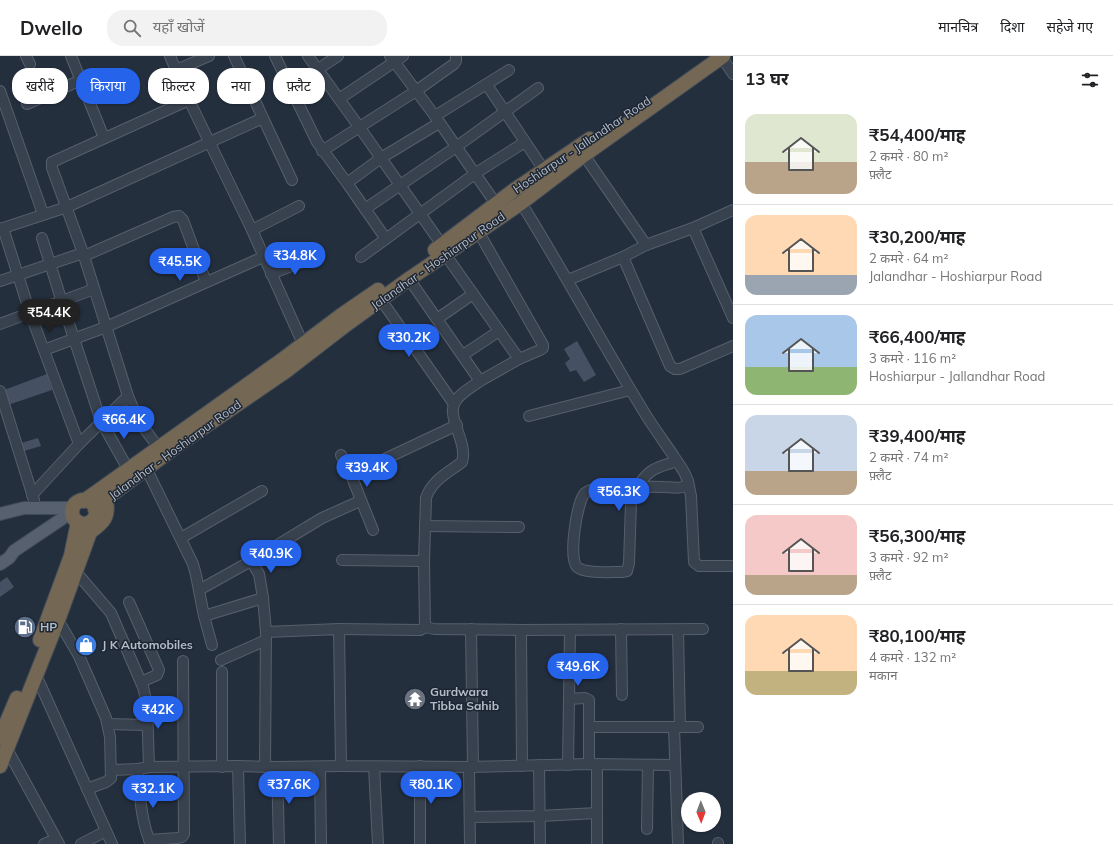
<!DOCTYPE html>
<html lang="hi">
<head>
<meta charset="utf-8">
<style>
  body { margin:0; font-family:Mulish,"Noto Sans Devanagari",sans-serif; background:#f2f2f2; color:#202124; height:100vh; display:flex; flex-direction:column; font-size:15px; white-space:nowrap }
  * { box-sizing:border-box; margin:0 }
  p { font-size:13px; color:#757577 }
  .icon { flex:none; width:22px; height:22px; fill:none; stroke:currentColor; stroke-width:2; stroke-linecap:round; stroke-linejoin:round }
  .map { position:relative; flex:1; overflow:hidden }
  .drawer { display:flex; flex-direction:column; background:#fff; width:380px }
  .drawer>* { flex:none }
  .guide { position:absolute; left:12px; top:12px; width:380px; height:36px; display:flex; gap:8px }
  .needle { width:26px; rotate:179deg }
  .fabs { position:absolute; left:681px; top:736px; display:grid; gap:8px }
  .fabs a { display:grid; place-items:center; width:40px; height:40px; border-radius:50%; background:#fff; box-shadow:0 1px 3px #0004; font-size:20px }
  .price { position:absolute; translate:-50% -34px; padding:0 9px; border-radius:14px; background:#2563eb; color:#fff; font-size:13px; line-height:26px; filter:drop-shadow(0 1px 2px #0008) }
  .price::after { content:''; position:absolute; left:50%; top:24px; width:12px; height:9px; margin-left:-6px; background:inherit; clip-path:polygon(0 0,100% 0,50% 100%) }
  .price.on { background:#222; color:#fff }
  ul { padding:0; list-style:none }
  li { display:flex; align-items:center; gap:12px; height:100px; padding:0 12px }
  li+li { border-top:1px solid #e0e0e0 }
  li span { display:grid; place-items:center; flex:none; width:112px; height:80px; border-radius:12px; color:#555 }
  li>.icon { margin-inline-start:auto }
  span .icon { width:48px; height:48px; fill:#fffc; stroke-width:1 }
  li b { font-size:17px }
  h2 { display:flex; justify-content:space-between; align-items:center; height:48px; padding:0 12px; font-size:17px }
  .chip { padding:0 14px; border-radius:16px; background:#fff; box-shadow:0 1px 3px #0004; font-size:14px; line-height:36px }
  .chip.on { background:#2563eb; color:#fff }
  header { display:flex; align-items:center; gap:24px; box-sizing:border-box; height:56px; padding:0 20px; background:#fff; border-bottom:1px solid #e0e0e0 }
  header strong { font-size:19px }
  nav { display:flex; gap:22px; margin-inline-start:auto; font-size:14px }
  .search { width:280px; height:36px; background:#f2f2f2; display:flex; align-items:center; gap:10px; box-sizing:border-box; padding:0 14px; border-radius:16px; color:#757577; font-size:15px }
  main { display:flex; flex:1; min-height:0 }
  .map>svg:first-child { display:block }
  .building { fill:#455162 }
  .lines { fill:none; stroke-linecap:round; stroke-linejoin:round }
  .minor-casing { stroke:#565f6c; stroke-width:12 }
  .major-casing { stroke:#414a57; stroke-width:14 }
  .highway-casing { stroke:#434c59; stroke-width:16 }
  .minor { stroke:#38414e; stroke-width:10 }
  .major { stroke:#56606e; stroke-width:12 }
  .highway { stroke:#746855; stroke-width:14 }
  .labels { text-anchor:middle; stroke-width:3; stroke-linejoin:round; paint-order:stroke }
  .street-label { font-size:12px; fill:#b4bcc9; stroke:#1d2633 }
  .poi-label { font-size:12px; font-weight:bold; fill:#b4bcc9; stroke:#1d2633; text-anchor:start }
</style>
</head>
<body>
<header>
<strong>Dwello</strong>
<div class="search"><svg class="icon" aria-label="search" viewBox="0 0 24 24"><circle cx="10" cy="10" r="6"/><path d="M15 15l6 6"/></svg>यहाँ खोजें</div>
<nav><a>मानचित्र</a><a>दिशा</a><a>सहेजे गए</a></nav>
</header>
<main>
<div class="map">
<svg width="733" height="788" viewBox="0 0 733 788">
  <rect width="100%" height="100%" fill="#242f3e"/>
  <g class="building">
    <polygon points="577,285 596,319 584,326 576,314 570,316 565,307 570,303 564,293"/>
    <polygon points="47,318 52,334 8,349 4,334"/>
    <polygon points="38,382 41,390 21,396 18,388"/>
    <polygon points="7,521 14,531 0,541 0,526"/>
  </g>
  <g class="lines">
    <g class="minor-casing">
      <g id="minor">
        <polyline points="26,0 30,8"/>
        <polyline points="71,0 104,82"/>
        <polyline points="170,0 189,44 252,174 303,288"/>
        <polyline points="234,0 292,124"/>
        <polyline points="275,0 317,86 347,127 386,183"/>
        <polyline points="308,0 360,72 442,189"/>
        <polyline points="390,0 435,60 496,148"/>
        <polyline points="721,0 733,18"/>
        <polyline points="318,13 338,0"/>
        <polyline points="176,14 209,0"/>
        <polyline points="487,29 544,114"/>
        <polyline points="0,35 43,158"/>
        <polyline points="339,43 403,0"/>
        <polyline points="27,48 81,24"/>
        <polyline points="435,60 509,14"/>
        <polyline points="322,95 416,35 454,8 456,5 456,0"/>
        <polyline points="584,99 646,189"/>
        <polyline points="347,127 381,102 439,67"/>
        <path d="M518,142C561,210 599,282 641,351C651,368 662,383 673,399C677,406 685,415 687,423C688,424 688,427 687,428C683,434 669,431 664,431C641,430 619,432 597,433C593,433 589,434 585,437C577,445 568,502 577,511C585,518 612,516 622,516L627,515L629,507L631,447C632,437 644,419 653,414C660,410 669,408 677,405"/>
        <polyline points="365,153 456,91 538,32"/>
        <polyline points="3,172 30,257 79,388"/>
        <polyline points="693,172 733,262"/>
        <polyline points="0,173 67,151 263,62"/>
        <polyline points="252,174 299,150"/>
        <polyline points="478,175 543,289 543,292 540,294 519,303 480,325"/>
        <polyline points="42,182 62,246 101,365 128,413"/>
        <polyline points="445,198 519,303"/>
        <polyline points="84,200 173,161 179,160 183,164 206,226"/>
        <polyline points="361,201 476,117 525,86"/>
        <polyline points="623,201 670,310 675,313 680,313 733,290"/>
        <polyline points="271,218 312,202"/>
        <polyline points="568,224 623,201 646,189 693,172 733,154"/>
        <polyline points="0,225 83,197"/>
        <polyline points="377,238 454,348"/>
        <polyline points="437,263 473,238"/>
        <polyline points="0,268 94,233"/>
        <polyline points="44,294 106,271 263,201"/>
        <polyline points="463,299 499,275"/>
        <polyline points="0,335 34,444"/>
        <polyline points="529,360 630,334"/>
        <polyline points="158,391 138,364 128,340 83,197 52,112 52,106 189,44"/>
        <polyline points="341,399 351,419 373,474"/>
        <polyline points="146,412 193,508 196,519 204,560 263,542 266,576 339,573 341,710 469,711 470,788"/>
        <polyline points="351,419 457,369"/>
        <polyline points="688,425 691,440 694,506 699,510 733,510"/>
        <polyline points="32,439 79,388 128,340"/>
        <polyline points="425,470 519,471"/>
        <polyline points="181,482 262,435"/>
        <polyline points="342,504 424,505"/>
        <polyline points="251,505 259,518 263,542"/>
        <polyline points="76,516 111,557 143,631 147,648 149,711 238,710 277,711 341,710"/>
        <polyline points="199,534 251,505 322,462 360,445"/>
        <polyline points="129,546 159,614 157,619 141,626"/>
        <polyline points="204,560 212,589"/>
        <polyline points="58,564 79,600 106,662 110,681 111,722 106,726 87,733"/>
        <polyline points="425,571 434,573 521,574 703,573"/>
        <path d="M339,573L420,574L425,571L424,505L426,442C431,425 449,416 462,406C468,387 448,364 454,348C458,338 472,331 480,325L409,223"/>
        <polyline points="471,573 473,711"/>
        <polyline points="621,573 622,639"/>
        <polyline points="521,574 522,710"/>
        <polyline points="678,574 680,671"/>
        <polyline points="221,604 266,584"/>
        <polyline points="222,616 222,711"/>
        <polyline points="36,619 112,788"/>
        <polyline points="569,643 570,574"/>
        <polyline points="108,668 147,669"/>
        <polyline points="589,671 698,671"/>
        <polyline points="674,671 678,788"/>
        <polyline points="7,693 59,788"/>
        <polyline points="539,709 540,788"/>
        <polyline points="568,709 569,643 585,642 589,644 589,708"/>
        <polyline points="597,709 597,788"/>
        <polyline points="238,710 240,788"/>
        <polyline points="420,710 420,788"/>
        <path d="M149,711L138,713V716C140,740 141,766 151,788"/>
        <polyline points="265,711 266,576"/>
        <polyline points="277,711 279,788"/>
        <polyline points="320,711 321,788"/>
        <polyline points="374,711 378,788"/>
        <polyline points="469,711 589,708 675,709"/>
        <polyline points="111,714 138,713"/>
        <polyline points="470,761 540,760 597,757"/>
        <polyline points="647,773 648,709"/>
        <polyline points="149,784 178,782 182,781 184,778 183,605"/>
        <polyline points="44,788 56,783"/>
        <polyline points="81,788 106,775"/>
        <polyline points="718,788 718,787"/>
      </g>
    </g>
    <g class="major-casing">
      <g id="major">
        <polyline points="0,458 24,452 73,452"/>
        <polyline points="0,508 9,502 14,495 72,456"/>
      </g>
    </g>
    <g class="highway-casing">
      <g id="highway">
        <polyline points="435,194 513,135 590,83"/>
        <circle cx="84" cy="456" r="12"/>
        <polyline points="84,445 282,304 343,258 378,234"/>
        <polyline points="95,453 108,441 178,389 286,315 347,268 409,223 521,147 584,99 723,0"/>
        <path d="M90,476C104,466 109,461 106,443"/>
        <polyline points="40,584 71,500 78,466"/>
        <polyline points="0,682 17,642"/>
        <polyline points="0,710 58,564 90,476 93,464"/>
      </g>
    </g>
    <use href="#minor" class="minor"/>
    <use href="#major" class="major"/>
    <use href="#highway" class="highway"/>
  </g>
  <defs>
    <g id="fuel-disc" transform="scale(1.15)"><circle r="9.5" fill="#5c6f8a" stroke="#1d2633"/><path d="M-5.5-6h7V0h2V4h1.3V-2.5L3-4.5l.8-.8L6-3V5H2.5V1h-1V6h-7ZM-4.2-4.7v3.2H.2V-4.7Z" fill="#fff"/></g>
    <g id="shop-disc" transform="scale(1.15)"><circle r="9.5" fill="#3f7fe0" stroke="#1d2633"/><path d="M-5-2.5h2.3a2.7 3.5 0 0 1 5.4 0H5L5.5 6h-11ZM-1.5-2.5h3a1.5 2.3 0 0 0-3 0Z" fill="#fff"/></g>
    <g id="temple-disc" transform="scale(1.15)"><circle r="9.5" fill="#6b7280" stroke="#1d2633"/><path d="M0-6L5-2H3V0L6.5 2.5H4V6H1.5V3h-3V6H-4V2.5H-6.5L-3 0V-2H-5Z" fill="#fff"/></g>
  </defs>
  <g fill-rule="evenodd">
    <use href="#fuel-disc" x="25" y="571"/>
    <use href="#shop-disc" x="86" y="589"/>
    <use href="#temple-disc" x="415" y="643"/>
  </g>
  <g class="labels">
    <g class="street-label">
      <text transform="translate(582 89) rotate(-34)" y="4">Hoshiarpur - Jallandhar Road</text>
      <text transform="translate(438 205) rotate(-35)" y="4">Jalandhar - Hoshiarpur Road</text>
      <text transform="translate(175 394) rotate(-36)" y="4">Jalandhar - Hoshiarpur Road</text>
    </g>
    <g class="poi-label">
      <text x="40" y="575">HP</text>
      <text x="102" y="593">J K Automobiles</text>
      <text x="430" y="640">Gurdwara<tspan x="430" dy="14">Tibba Sahib</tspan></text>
    </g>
  </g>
</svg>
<div class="fabs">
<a><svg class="needle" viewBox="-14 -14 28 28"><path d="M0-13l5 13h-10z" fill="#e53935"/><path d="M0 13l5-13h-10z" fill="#757577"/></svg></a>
</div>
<b class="price" style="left:295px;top:220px">₹34.8K</b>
<b class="price" style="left:180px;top:226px">₹45.5K</b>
<b class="price on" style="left:49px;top:277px">₹54.4K</b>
<b class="price" style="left:409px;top:302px">₹30.2K</b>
<b class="price" style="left:124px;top:384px">₹66.4K</b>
<b class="price" style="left:367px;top:432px">₹39.4K</b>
<b class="price" style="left:619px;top:456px">₹56.3K</b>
<b class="price" style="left:271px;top:518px">₹40.9K</b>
<b class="price" style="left:578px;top:631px">₹49.6K</b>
<b class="price" style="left:158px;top:674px">₹42K</b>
<b class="price" style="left:289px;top:749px">₹37.6K</b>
<b class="price" style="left:431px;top:749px">₹80.1K</b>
<b class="price" style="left:153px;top:753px">₹32.1K</b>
<div class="guide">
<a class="chip">खरीदें</a>
<a class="chip on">किराया</a>
<a class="chip">फ़िल्टर</a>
<a class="chip">नया</a>
<a class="chip">फ़्लैट</a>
</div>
</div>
<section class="drawer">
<h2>13 घर<svg class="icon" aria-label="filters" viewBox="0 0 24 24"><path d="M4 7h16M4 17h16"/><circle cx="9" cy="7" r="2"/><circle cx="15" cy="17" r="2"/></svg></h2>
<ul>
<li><span style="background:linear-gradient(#dfe7d0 60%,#b9a48a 0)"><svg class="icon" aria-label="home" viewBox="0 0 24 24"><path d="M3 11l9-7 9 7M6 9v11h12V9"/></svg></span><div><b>₹54,400/माह</b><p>2 कमरे · 80 m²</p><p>फ़्लैट</p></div></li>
<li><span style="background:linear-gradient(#ffd9b3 75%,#9aa5b1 0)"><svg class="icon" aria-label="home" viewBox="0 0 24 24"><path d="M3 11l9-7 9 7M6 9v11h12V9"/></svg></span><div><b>₹30,200/माह</b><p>2 कमरे · 64 m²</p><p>Jalandhar - Hoshiarpur Road</p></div></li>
<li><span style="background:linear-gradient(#a9c7e8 65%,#8fb573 0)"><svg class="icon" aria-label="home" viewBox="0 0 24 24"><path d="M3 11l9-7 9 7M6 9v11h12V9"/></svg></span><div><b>₹66,400/माह</b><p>3 कमरे · 116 m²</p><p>Hoshiarpur - Jallandhar Road</p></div></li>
<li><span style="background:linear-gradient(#c9d6e8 70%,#b9a48a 0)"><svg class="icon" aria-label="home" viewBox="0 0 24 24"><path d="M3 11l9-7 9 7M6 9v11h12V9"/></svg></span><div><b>₹39,400/माह</b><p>2 कमरे · 74 m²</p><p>फ़्लैट</p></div></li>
<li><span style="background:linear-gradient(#f6c9c9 75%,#b9a48a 0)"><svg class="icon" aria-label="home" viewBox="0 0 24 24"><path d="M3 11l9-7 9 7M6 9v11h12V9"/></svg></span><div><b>₹56,300/माह</b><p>3 कमरे · 92 m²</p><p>फ़्लैट</p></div></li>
<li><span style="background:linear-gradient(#ffd9b3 70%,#c2b280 0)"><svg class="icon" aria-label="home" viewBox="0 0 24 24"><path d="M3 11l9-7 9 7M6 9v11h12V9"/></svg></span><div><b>₹80,100/माह</b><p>4 कमरे · 132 m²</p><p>मकान</p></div></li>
</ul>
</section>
</main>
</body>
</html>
